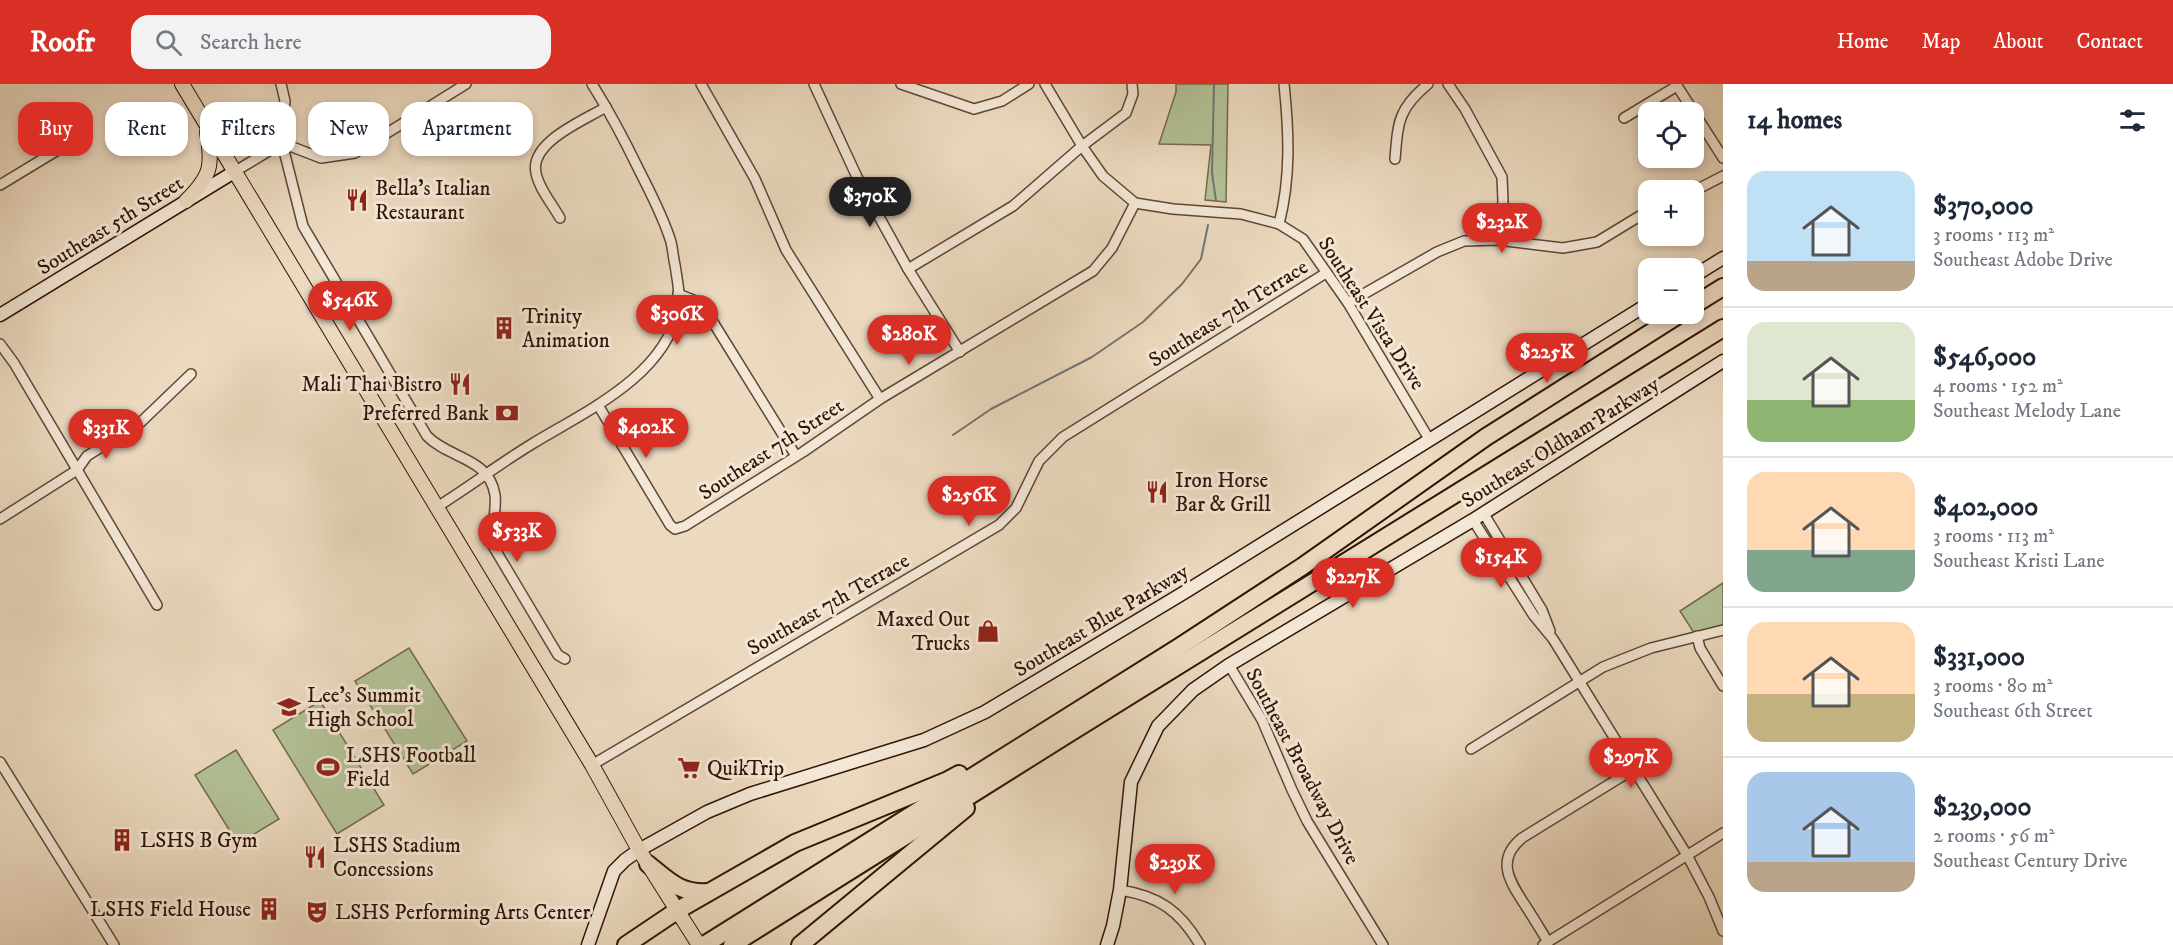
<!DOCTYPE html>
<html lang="en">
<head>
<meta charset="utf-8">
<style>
  body { margin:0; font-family:"IM FELL DW Pica",serif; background:#f2f2f3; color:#1f2937; height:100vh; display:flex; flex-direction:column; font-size:22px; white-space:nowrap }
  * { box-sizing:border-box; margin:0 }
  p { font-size:20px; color:#747a83 }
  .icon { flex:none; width:33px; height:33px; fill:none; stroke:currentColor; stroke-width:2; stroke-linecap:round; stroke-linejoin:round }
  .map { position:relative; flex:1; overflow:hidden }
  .panel { display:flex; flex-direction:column; background:#fff; width:450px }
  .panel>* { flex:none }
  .top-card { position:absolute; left:18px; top:18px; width:570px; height:54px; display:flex; gap:12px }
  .tools { position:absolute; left:1638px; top:18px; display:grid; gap:12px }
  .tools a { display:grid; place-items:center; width:66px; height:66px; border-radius:12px; background:#fff; box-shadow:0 3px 9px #0003; font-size:30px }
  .price { position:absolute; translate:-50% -51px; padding:0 14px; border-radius:21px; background:#d93025; color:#fff; font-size:20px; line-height:39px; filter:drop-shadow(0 2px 3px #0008) }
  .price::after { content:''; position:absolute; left:50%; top:36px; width:18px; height:14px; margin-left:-9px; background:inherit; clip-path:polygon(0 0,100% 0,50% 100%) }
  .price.current { background:#222; color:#fff }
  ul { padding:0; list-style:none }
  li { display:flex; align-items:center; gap:18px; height:150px; padding:0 24px }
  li+li { border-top:2px solid #e0e1e3 }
  li span { display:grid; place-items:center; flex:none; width:168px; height:120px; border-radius:18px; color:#555 }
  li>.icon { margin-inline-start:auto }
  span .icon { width:72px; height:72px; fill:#fffc; stroke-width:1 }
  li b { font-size:26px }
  h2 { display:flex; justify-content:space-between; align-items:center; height:72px; padding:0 24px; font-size:26px }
  .pill { padding:0 21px; border-radius:18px; background:#fff; box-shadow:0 3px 9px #0003; font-size:21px; line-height:54px }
  .pill.current { background:#d93025; color:#fff }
  header { display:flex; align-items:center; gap:36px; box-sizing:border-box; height:84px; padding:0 30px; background:#d93025; color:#fff }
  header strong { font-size:28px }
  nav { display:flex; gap:33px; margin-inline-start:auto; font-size:21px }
  .search { width:420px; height:54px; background:#f2f2f3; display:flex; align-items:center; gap:15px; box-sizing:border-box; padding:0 21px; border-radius:18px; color:#747a83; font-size:22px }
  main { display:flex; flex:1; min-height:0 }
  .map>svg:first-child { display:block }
  .green { fill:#b3c196; stroke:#726a4e; stroke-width:1.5 }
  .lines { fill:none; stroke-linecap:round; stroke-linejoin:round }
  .stream { stroke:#717673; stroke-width:2 }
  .street-casing { stroke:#5f4634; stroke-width:12 }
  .secondary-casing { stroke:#301406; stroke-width:15 }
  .primary-casing { stroke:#301406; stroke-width:16 }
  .highway-casing { stroke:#301406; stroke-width:20 }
  .street { stroke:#f3e7d6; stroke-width:9 }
  .secondary { stroke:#f3e7d6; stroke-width:12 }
  .primary { stroke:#ecdac0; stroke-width:14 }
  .highway { stroke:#ecdac0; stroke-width:16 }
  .labels { text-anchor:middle; stroke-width:6; stroke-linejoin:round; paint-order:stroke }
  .poi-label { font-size:21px; fill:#301406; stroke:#f3e7d6; text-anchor:start }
  .street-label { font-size:21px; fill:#301406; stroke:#f3e7d6 }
</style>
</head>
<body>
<header>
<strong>Roofr</strong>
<div class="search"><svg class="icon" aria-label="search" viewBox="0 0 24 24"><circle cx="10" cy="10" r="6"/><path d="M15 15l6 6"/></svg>Search here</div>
<nav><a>Home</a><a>Map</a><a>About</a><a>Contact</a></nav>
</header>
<main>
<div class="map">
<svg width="1723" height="861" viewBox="0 0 1723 861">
  <rect width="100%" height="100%" fill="#ecdac0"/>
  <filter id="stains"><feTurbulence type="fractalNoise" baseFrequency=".00333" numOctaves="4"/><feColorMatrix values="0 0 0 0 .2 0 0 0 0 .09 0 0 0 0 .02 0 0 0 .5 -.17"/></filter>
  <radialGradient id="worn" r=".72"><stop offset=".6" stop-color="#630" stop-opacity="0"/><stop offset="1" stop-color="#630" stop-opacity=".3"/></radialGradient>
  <g class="green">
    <polygon points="1176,0 1228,0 1226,118 1205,116 1211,61 1159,60 1176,8"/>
    <polygon points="1723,499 1723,541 1694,549 1680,527"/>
    <polygon points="409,564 467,657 413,690 355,597"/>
    <polygon points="320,617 384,721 337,750 273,646"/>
    <polygon points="236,666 279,735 238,760 195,691"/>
  </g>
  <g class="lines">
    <g class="stream">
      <polyline points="1214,0 1212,89 1216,117"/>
      <polyline points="953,351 991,325 1092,273 1143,238 1182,200 1201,175 1208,141"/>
    </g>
    <g class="street-casing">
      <g id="street">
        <path d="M281,0L285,17L281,48L282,59L303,142L427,352C449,375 489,373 495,411C497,428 490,445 493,462L558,571L565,575"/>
        <polyline points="701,0 755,95 786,166 880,315"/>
        <polyline points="814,0 857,93 908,185 960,268"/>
        <polyline points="901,0 974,25 1002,17 1029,0"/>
        <polyline points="1045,0 1082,62 1103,92 1135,119 1173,125 1241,130 1279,140 1303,155 1348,219 1429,355"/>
        <polyline points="1448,0 1465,25 1502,93 1503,117 1498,156"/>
        <polyline points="1676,0 1723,74"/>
        <polyline points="1624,34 1677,2"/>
        <polyline points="282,59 321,74 355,69 466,0"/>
        <path d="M1395,75C1398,38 1398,25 1428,0"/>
        <polyline points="234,88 282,59"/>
        <polyline points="0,101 71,58"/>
        <polyline points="1694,107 1723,92"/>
        <path d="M560,134C553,121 539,105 536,89C529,58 585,36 606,23"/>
        <path d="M1279,140C1291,93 1289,48 1284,0"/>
        <polyline points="908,185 1013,122 1082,62 1126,29 1133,10 1132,0"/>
        <polyline points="678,210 696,217 708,230 796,372"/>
        <polyline points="1348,219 1437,168 1464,157 1498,156 1563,164 1597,158 1648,127"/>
        <polyline points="0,260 14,279 157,521"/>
        <polyline points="598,321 670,441 675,445 685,442 803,368 880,315 1093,187 1112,164 1135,119"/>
        <path d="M437,423C469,403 499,380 532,360C584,328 664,293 678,226C681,211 677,195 675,181C673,173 673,166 671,158C663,132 650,108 638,84C624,55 609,27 592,0"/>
        <polyline points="1484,430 1542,526 1550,547"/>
        <polyline points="0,435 77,386 87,372 141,338 191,290"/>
        <polyline points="1473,436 1534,532 1553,555 1687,771 1709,813 1723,847"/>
        <polyline points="1697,552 1700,564 1723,602"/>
        <polyline points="1229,581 1262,636 1292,706 1307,737 1383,861"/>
        <polyline points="1471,665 1603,583 1651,564 1723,546"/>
        <polyline points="0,678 114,861"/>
        <polyline points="592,681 999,441 1016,424 1039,377 1063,353 1326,189"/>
        <path d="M1120,806C1159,812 1180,827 1200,861"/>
        <path d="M1548,858C1540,845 1533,833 1525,821C1510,798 1495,776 1522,754L1634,685"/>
        <polyline points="1543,861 1723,749"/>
      </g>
    </g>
    <g class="secondary-casing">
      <g id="secondary">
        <polyline points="1694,192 1723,174"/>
        <polyline points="0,231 234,88"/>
        <polyline points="588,861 614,787 625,776 639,766 707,728 750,710 924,656 985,628 1185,508 1648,220"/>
        <polyline points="1107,861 1113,842 1120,806 1131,698 1158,642 1193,606 1229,581 1473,436 1723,277"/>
      </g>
    </g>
    <g class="primary-casing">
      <g id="primary">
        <polyline points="182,0 592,681 639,766 699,861"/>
        <path d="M186,117C211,92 213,82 207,48"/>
      </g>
    </g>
    <g class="highway-casing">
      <g id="highway">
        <polyline points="1694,221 1723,203"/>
        <path d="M648,780C669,797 680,810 709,808"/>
        <polyline points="626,861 678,826 795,759 946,697 959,690"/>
        <polyline points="704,861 1179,563 1303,482 1486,353 1680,230"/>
        <polyline points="732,861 1068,650 1723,244"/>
        <polyline points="800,861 966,724"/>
      </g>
    </g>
    <use href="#street" class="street"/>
    <use href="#secondary" class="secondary"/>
    <use href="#primary" class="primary"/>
    <use href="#highway" class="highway"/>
  </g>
  <defs>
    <g id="restaurant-bare" transform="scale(1.8)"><path d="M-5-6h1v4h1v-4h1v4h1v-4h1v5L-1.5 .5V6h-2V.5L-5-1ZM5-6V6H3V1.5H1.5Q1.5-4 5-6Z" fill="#8f2418" stroke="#f3e7d6" stroke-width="2.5" paint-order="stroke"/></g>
    <g id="building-bare" transform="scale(1.8)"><path d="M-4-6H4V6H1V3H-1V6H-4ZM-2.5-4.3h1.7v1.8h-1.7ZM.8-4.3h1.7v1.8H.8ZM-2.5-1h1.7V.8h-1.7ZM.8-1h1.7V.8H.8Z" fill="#8f2418" stroke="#f3e7d6" stroke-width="2.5" paint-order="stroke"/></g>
    <g id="bank-bare" transform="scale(1.8)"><path d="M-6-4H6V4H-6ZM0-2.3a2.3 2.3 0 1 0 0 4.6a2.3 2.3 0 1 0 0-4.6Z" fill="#8f2418" stroke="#f3e7d6" stroke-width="2.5" paint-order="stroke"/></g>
    <g id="shop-bare" transform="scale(1.8)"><path d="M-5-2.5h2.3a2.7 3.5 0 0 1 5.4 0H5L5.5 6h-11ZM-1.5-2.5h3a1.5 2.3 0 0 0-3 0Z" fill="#8f2418" stroke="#f3e7d6" stroke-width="2.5" paint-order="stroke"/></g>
    <g id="school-bare" transform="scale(1.8)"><path d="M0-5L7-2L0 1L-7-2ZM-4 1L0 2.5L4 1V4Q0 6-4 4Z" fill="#8f2418" stroke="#f3e7d6" stroke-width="2.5" paint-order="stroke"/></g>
    <g id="stadium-bare" transform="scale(1.8)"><path d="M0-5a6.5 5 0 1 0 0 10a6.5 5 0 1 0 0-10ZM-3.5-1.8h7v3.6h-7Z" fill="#8f2418" stroke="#f3e7d6" stroke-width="2.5" paint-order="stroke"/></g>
    <g id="supermarket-bare" transform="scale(1.8)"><path d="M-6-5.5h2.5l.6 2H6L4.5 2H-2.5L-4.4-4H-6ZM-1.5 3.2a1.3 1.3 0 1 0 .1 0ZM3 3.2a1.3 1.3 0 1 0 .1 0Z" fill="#8f2418" stroke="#f3e7d6" stroke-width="2.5" paint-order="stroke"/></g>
    <g id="theatre-bare" transform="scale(1.8)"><path d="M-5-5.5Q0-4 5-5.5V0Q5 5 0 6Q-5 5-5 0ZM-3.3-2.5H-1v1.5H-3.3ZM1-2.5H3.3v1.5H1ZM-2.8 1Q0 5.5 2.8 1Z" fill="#8f2418" stroke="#f3e7d6" stroke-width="2.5" paint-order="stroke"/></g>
  </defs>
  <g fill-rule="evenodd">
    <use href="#restaurant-bare" x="357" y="116"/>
    <use href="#building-bare" x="504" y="244"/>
    <use href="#restaurant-bare" x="460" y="300"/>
    <use href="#bank-bare" x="507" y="329"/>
    <use href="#restaurant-bare" x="1157" y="408"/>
    <use href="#shop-bare" x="988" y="547"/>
    <use href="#school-bare" x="289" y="623"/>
    <use href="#stadium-bare" x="328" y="683"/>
    <use href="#supermarket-bare" x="689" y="684"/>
    <use href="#building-bare" x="122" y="756"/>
    <use href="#restaurant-bare" x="315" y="773"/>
    <use href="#building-bare" x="269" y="825"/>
    <use href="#theatre-bare" x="317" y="828"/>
  </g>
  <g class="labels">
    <g class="poi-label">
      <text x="375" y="111">Bella's Italian<tspan x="375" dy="24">Restaurant</tspan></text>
      <text x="522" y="239">Trinity<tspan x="522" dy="24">Animation</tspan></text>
      <text x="442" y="307" text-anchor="end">Mali Thai Bistro</text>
      <text x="489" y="336" text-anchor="end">Preferred Bank</text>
      <text x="1175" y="403">Iron Horse<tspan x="1175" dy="24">Bar &amp; Grill</tspan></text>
      <text x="970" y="542" text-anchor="end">Maxed Out<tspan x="970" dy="24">Trucks</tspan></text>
      <text x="307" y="618">Lee's Summit<tspan x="307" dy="24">High School</tspan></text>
      <text x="346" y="678">LSHS Football<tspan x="346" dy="24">Field</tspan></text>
      <text x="707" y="691">QuikTrip</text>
      <text x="140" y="763">LSHS B Gym</text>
      <text x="333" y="768">LSHS Stadium<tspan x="333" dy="24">Concessions</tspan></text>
      <text x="251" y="832" text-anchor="end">LSHS Field House</text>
      <text x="335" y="835">LSHS Performing Arts Center</text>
    </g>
    <g class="street-label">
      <text transform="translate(110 141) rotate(-32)" y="7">Southeast 5th Street</text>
      <text transform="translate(1228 229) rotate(-32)" y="7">Southeast 7th Terrace</text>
      <text transform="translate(1372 229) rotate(57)" y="7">Southeast Vista Drive</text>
      <text transform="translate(1560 358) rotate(-32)" y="7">Southeast Oldham Parkway</text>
      <text transform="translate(771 365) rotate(-33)" y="7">Southeast 7th Street</text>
      <text transform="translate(828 520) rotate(-30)" y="7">Southeast 7th Terrace</text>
      <text transform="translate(1101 536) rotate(-31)" y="7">Southeast Blue Parkway</text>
      <text transform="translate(1303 682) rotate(62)" y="7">Southeast Broadway Drive</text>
    </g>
  </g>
  <rect width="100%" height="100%" filter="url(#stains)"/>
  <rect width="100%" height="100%" fill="url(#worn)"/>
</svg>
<div class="tools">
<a><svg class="icon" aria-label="locate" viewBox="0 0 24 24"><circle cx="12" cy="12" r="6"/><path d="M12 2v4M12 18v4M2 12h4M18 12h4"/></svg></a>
<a>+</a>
<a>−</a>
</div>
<b class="price current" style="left:870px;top:144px">$370K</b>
<b class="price" style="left:1502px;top:170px">$232K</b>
<b class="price" style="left:350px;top:248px">$546K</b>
<b class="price" style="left:677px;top:262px">$306K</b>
<b class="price" style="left:909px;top:282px">$280K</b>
<b class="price" style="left:1547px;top:300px">$225K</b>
<b class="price" style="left:646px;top:375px">$402K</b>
<b class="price" style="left:106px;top:376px">$331K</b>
<b class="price" style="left:969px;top:443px">$256K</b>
<b class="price" style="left:517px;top:479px">$533K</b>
<b class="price" style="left:1501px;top:505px">$154K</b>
<b class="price" style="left:1353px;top:525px">$227K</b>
<b class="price" style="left:1631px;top:705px">$297K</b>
<b class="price" style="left:1175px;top:811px">$239K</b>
<div class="top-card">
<a class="pill current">Buy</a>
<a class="pill">Rent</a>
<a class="pill">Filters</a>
<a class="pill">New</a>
<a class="pill">Apartment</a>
</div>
</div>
<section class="panel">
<h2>14 homes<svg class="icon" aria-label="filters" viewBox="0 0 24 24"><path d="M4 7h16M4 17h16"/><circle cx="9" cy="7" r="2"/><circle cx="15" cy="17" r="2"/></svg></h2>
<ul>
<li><span style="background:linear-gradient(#bfe0f5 75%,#b9a48a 0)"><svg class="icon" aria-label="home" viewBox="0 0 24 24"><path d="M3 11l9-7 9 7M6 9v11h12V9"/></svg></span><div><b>$370,000</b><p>3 rooms · 113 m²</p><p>Southeast Adobe Drive</p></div></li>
<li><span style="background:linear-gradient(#dfe7d0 65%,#8fb573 0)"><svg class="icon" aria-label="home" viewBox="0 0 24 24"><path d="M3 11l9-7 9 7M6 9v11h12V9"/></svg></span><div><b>$546,000</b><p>4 rooms · 152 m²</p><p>Southeast Melody Lane</p></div></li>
<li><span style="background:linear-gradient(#ffd9b3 65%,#7fa58c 0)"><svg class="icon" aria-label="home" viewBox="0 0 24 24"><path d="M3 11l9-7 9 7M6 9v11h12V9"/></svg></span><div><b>$402,000</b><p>3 rooms · 113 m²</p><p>Southeast Kristi Lane</p></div></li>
<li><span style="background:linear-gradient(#ffd9b3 60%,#c2b280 0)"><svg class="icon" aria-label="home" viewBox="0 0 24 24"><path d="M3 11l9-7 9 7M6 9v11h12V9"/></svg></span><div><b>$331,000</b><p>3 rooms · 80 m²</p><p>Southeast 6th Street</p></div></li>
<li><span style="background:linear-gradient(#a9c7e8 75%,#b9a48a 0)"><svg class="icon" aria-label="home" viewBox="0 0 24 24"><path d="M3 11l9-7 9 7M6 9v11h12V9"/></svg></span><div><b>$239,000</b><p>2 rooms · 56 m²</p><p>Southeast Century Drive</p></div></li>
</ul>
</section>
</main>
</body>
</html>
